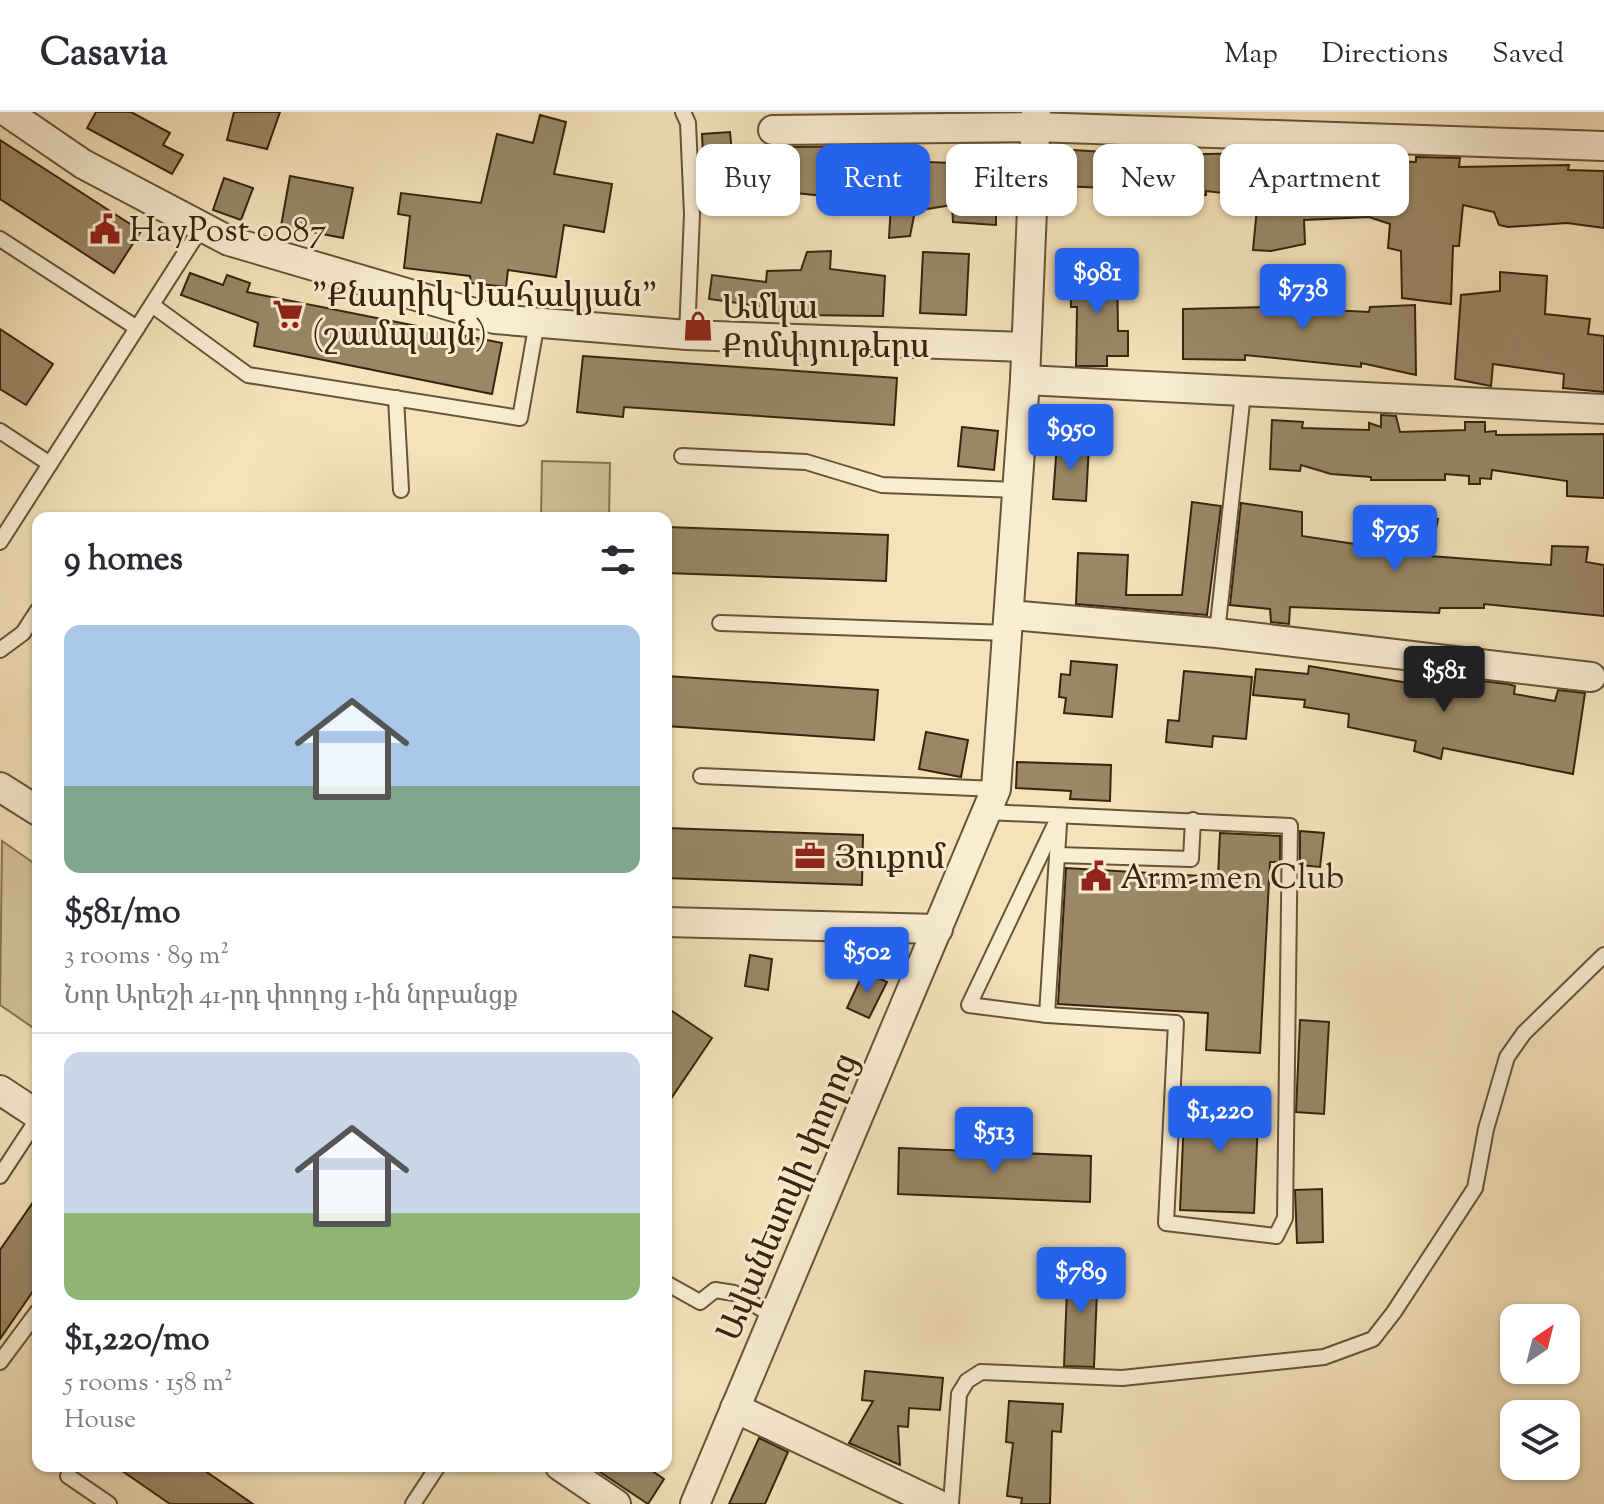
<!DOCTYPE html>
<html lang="en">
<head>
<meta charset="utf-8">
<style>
  body { margin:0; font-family:"Sorts Mill Goudy","Noto Serif Armenian",serif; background:#f7f7f7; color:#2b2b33; height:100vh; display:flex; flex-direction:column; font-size:30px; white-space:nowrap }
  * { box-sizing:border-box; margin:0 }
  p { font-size:26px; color:#7c7c81 }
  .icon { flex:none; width:44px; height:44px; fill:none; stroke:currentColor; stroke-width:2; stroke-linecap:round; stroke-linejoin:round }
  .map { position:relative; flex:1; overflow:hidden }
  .sheet { position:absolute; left:32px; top:400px; width:640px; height:960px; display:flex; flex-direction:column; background:#fff; border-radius:16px; box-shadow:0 2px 6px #0004 }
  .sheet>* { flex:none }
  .banner { position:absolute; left:696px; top:32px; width:760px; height:72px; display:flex; gap:16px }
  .needle { width:52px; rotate:35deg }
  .tools { position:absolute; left:1500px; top:1192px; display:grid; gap:16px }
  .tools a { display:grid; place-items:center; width:80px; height:80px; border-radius:16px; background:#fff; box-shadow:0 2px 6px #0004; font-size:40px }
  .price { position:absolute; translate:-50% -68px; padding:0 18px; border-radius:8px; background:#2563eb; color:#fff; font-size:26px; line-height:52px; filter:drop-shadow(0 2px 4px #0008) }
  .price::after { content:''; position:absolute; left:50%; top:48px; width:24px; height:18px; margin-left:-12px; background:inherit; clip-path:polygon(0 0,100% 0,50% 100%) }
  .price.on { background:#222; color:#fff }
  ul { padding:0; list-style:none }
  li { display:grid; align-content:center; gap:16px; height:424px; padding:0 32px }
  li+li { border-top:2px solid #e1e1e2 }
  li span { display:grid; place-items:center; height:248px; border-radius:16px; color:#555 }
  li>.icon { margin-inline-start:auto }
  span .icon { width:144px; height:144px; fill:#fffc; stroke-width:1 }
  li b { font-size:34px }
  h2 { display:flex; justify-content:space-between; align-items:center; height:96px; padding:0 32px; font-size:34px }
  .pill { padding:0 28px; border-radius:16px; background:#fff; box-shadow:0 2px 6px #0004; font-size:28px; line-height:72px }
  .pill.on { background:#2563eb; color:#fff }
  header { display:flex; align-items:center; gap:48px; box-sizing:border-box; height:112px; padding:0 40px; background:#fff; border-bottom:2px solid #e1e1e2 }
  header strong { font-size:38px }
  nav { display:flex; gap:44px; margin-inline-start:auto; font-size:28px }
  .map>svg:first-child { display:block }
  .green { fill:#d4c29c; stroke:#867354; stroke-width:2 }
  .building { fill:#998766; stroke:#37240b; stroke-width:2 }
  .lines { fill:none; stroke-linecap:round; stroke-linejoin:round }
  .lane-casing { stroke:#665437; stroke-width:18 }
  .street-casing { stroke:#665437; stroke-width:32 }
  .lane { stroke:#f8ecd2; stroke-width:14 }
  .street { stroke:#f8ecd2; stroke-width:28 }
  .labels { text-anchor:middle; stroke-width:6; stroke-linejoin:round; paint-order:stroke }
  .poi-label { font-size:34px; fill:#37240b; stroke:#f8ecd2; text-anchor:start }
  .street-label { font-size:34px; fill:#37240b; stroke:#f8ecd2 }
</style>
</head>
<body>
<header>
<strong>Casavia</strong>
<nav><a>Map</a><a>Directions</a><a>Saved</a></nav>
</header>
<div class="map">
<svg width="1604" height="1392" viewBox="0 0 1604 1392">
  <rect width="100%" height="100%" fill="#f4e2ba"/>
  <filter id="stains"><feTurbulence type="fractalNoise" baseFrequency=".0025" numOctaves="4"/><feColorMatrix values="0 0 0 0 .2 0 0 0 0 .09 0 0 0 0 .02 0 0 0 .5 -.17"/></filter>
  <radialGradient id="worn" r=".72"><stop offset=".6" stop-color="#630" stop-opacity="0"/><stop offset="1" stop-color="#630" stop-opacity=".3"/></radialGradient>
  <g class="green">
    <polygon points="542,349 610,351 609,406 541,406"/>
    <polygon points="2,729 38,754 38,919 0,893"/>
  </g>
  <g class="building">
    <polygon points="96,0 131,0 170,21 163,33 183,43 172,62 87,16"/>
    <polygon points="234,0 280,0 267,37 227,28"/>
    <polygon points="540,3 566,10 554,62 612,72 604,120 564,113 556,165 508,158 506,175 471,171 470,164 404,156 410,104 398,102 401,81 481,91 497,22 533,31"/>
    <polygon points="730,20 732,42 703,44 702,22"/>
    <polygon points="0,28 141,119 114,161 0,87"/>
    <polygon points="879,34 880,67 924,65 928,50 977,52 976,73 996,68 996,113 953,110 952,93 915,99 910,124 889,126 891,91 786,80 790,35"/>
    <polygon points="1057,37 1153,43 1260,41 1261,60 1289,64 1374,62 1374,48 1416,50 1416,45 1460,46 1459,55 1569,53 1568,58 1604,59 1604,116 1567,111 1508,115 1499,113 1494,100 1463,93 1459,134 1453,134 1451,192 1402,186 1401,139 1388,136 1390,112 1369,105 1304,108 1305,132 1271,139 1253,138 1258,85 1206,79 1206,83 1162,84 1110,81 1110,76 1056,74"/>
    <polygon points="290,64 353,76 343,126 281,114"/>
    <polygon points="224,66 253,76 241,108 213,98"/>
    <polygon points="831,139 830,157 885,164 883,204 797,203 797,200 764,199 765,195 709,187 712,163 766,170 767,159 801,158 807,140"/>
    <polygon points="923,140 969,142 966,203 920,201"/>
    <polygon points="1070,155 1117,155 1118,219 1128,219 1128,244 1107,244 1107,254 1076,254 1077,195 1071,195"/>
    <polygon points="1500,160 1547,164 1545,202 1590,207 1588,222 1604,224 1604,280 1563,276 1564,262 1493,252 1491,274 1455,267 1461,183 1500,179"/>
    <polygon points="190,161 223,173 227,163 250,171 247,180 502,231 492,282 254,234 258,211 181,183"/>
    <polygon points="1269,164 1312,173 1310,197 1369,200 1370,195 1415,193 1416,263 1361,251 1361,255 1245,243 1245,248 1183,247 1183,197 1268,195"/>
    <polygon points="0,217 53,252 26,293 0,277"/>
    <polygon points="583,244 897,266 894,313 624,295 623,305 577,300"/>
    <polygon points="1381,303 1396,304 1400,320 1465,318 1465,310 1485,310 1485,320 1496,319 1496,323 1604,322 1604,386 1567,384 1567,369 1492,358 1491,367 1480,366 1480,372 1469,372 1469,364 1445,362 1445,368 1371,368 1371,365 1331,362 1301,353 1300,359 1270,357 1272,308 1303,310 1302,316 1369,318 1369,311 1381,315"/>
    <polygon points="962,315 998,319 994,358 958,354"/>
    <polygon points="1057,331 1089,333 1086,389 1053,387"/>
    <polygon points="1192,390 1221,394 1207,503 1076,492 1078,441 1128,443 1126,483 1182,483"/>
    <polygon points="1241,391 1302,400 1302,424 1355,432 1355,428 1393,430 1397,403 1438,407 1430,444 1551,453 1552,434 1588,435 1586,450 1604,453 1604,504 1484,492 1484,496 1440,496 1439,501 1290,495 1289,512 1271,510 1270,497 1230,493"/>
    <polygon points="666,415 888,423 886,469 666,461"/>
    <polygon points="1071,549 1117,553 1112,605 1064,601 1066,586 1059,585 1061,562 1070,563"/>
    <polygon points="1309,554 1426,574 1428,563 1508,572 1515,574 1514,582 1555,589 1558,578 1585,581 1573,662 1443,636 1441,647 1414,639 1416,629 1348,615 1349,602 1304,595 1305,588 1253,583 1256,557 1308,562"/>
    <polygon points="1184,559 1252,565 1246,627 1213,624 1212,635 1166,630 1168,608 1179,609"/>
    <polygon points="666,564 878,578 874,628 666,614"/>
    <polygon points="926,620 968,628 961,665 919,657"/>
    <polygon points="1017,650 1111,653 1110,689 1070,687 1071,679 1016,676"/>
    <polygon points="666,716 863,723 862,773 666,766"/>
    <polygon points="1300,719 1324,721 1320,755 1300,753"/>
    <polygon points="1220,721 1280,724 1280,750 1270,750 1260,941 1206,938 1208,901 1058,892 1066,756 1218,765"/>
    <polygon points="750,843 772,847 768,878 745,874"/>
    <polygon points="864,859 887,870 869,906 847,896"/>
    <polygon points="666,895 712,926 666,994"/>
    <polygon points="1300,908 1329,910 1324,1002 1296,1000"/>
    <polygon points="1185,982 1259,985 1254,1101 1180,1098"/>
    <polygon points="899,1036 1091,1044 1090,1090 898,1082"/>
    <polygon points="1322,1077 1323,1130 1297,1131 1295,1078"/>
    <polygon points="38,1083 38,1172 0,1227 0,1138"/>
    <polygon points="1068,1151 1098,1152 1094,1255 1064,1254"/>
    <polygon points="865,1259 943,1266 940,1298 909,1296 908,1315 898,1314 900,1353 849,1331 873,1289 862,1288"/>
    <polygon points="1009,1289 1063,1292 1061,1320 1052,1319 1050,1392 1021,1392 1022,1386 1007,1384 1013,1331 1006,1330"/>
    <polygon points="759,1326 788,1340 765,1392 729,1392"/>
    <polygon points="115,1354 198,1354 253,1392 170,1392"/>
    <polygon points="591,1354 645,1354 664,1367 648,1392"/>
  </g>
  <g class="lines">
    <g class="lane-casing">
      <g id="lane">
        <polyline points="683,0 688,11 692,102 687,223"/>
        <polyline points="0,127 137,216"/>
        <polyline points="152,193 248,263 520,306 537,210"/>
        <polyline points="396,286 401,378"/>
        <polyline points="0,319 50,352"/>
        <polyline points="682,344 806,350 882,373 1018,378"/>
        <polyline points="0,430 201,116"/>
        <polyline points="720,511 1008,521"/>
        <polyline points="1217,521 1243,281"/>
        <polyline points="0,538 23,521 38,498"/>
        <polyline points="701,664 996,677"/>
        <polyline points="987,700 1290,714 1285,1106 1276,1124 1166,1111 1176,911 1047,903 969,893 1059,704"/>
        <polyline points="1057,743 1191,747 1193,708"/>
        <polyline points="1047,903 1059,712"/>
        <polyline points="0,1064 38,1006"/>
        <polyline points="666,1171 700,1190 715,1178 734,1181 774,1204"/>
        <polyline points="0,1250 38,1199"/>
        <polyline points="68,1364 109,1392"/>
        <polyline points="413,1392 438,1354"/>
        <polyline points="951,1392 959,1282 967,1269 981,1260 1122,1266 1324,1245 1373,1227 1394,1200 1475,1076 1486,1017 1507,945 1524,921 1604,843"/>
      </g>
    </g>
    <g class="street-casing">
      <g id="street">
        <polyline points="7,0 83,52 229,129 495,207 687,223 1025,235"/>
        <polyline points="773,18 1034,15 1604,34"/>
        <polyline points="1025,268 1604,297"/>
        <polyline points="1010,503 1217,521 1591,565"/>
        <polyline points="0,675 38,699"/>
        <polyline points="666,810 938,817"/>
        <polyline points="0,978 38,1003"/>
        <polyline points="735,1296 937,1392"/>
        <polyline points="560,1354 616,1392"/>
        <polyline points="695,1392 996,677 1025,268 1036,0"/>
      </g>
    </g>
    <use href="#lane" class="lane"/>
    <use href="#street" class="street"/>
  </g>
  <defs>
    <g id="civic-bare" transform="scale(2.4)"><path d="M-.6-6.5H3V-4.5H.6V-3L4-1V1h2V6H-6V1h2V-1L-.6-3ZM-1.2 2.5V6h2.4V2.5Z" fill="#8f2418" stroke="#f8ecd2" stroke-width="2.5" paint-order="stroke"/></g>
    <g id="supermarket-bare" transform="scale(2.4)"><path d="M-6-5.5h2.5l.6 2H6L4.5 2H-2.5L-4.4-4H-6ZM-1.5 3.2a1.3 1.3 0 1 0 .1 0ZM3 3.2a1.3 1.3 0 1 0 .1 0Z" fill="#8f2418" stroke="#f8ecd2" stroke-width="2.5" paint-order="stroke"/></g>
    <g id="shop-bare" transform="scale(2.4)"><path d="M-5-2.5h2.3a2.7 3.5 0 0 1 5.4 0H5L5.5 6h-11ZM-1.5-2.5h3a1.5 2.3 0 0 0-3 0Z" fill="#8f2418" stroke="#f8ecd2" stroke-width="2.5" paint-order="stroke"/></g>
    <g id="office-bare" transform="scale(2.4)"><path d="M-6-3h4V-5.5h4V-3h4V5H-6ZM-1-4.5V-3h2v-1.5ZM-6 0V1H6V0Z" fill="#8f2418" stroke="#f8ecd2" stroke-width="2.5" paint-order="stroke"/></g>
  </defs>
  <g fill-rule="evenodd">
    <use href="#civic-bare" x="105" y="117"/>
    <use href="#supermarket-bare" x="288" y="202"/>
    <use href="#shop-bare" x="698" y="214"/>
    <use href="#office-bare" x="810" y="744"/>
    <use href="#civic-bare" x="1096" y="764"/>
  </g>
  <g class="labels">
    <g class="poi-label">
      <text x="129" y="129">HayPost 0087</text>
      <text x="312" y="194">"Քնարիկ Սահակյան"<tspan x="312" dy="39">(շամպայն)</tspan></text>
      <text x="722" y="206">Ամկա<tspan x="722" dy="39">Քոմփյութերս</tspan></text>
      <text x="834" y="756">Յուքոմ</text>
      <text x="1120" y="776">Arm-men Club</text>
    </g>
    <g class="street-label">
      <text transform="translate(786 1084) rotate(-67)" y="12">Ավանեսովի փողոց</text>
    </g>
  </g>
  <rect width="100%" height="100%" filter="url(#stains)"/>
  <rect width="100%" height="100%" fill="url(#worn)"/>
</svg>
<div class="tools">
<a><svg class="needle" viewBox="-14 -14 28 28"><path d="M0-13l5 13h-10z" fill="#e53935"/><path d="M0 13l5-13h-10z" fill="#7c7c81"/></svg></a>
<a><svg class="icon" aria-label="layers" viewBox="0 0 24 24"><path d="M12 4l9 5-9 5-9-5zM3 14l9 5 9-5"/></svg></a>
</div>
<b class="price" style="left:1097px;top:204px">$981</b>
<b class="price" style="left:1303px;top:220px">$738</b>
<b class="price" style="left:1071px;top:360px">$950</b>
<b class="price" style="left:1395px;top:461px">$795</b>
<b class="price on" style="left:1444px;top:602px">$581</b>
<b class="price" style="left:867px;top:883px">$502</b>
<b class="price" style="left:1220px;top:1042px">$1,220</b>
<b class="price" style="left:994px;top:1063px">$513</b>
<b class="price" style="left:1081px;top:1203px">$789</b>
<div class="banner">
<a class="pill">Buy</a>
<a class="pill on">Rent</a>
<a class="pill">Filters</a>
<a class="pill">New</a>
<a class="pill">Apartment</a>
</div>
<section class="sheet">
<h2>9 homes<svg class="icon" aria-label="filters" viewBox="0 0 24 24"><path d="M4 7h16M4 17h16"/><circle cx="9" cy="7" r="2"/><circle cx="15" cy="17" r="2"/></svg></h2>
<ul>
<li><span style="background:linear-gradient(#a9c7e8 65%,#7fa58c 0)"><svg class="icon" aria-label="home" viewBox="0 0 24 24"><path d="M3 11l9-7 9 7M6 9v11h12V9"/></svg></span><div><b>$581/mo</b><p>3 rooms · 89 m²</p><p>Նոր Արեշի 41-րդ փողոց 1-ին նրբանցք</p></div></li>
<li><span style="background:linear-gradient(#c9d6e8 65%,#8fb573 0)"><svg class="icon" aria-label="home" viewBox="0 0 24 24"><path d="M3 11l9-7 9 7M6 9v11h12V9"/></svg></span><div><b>$1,220/mo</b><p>5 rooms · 158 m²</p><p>House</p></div></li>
</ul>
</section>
</div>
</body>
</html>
